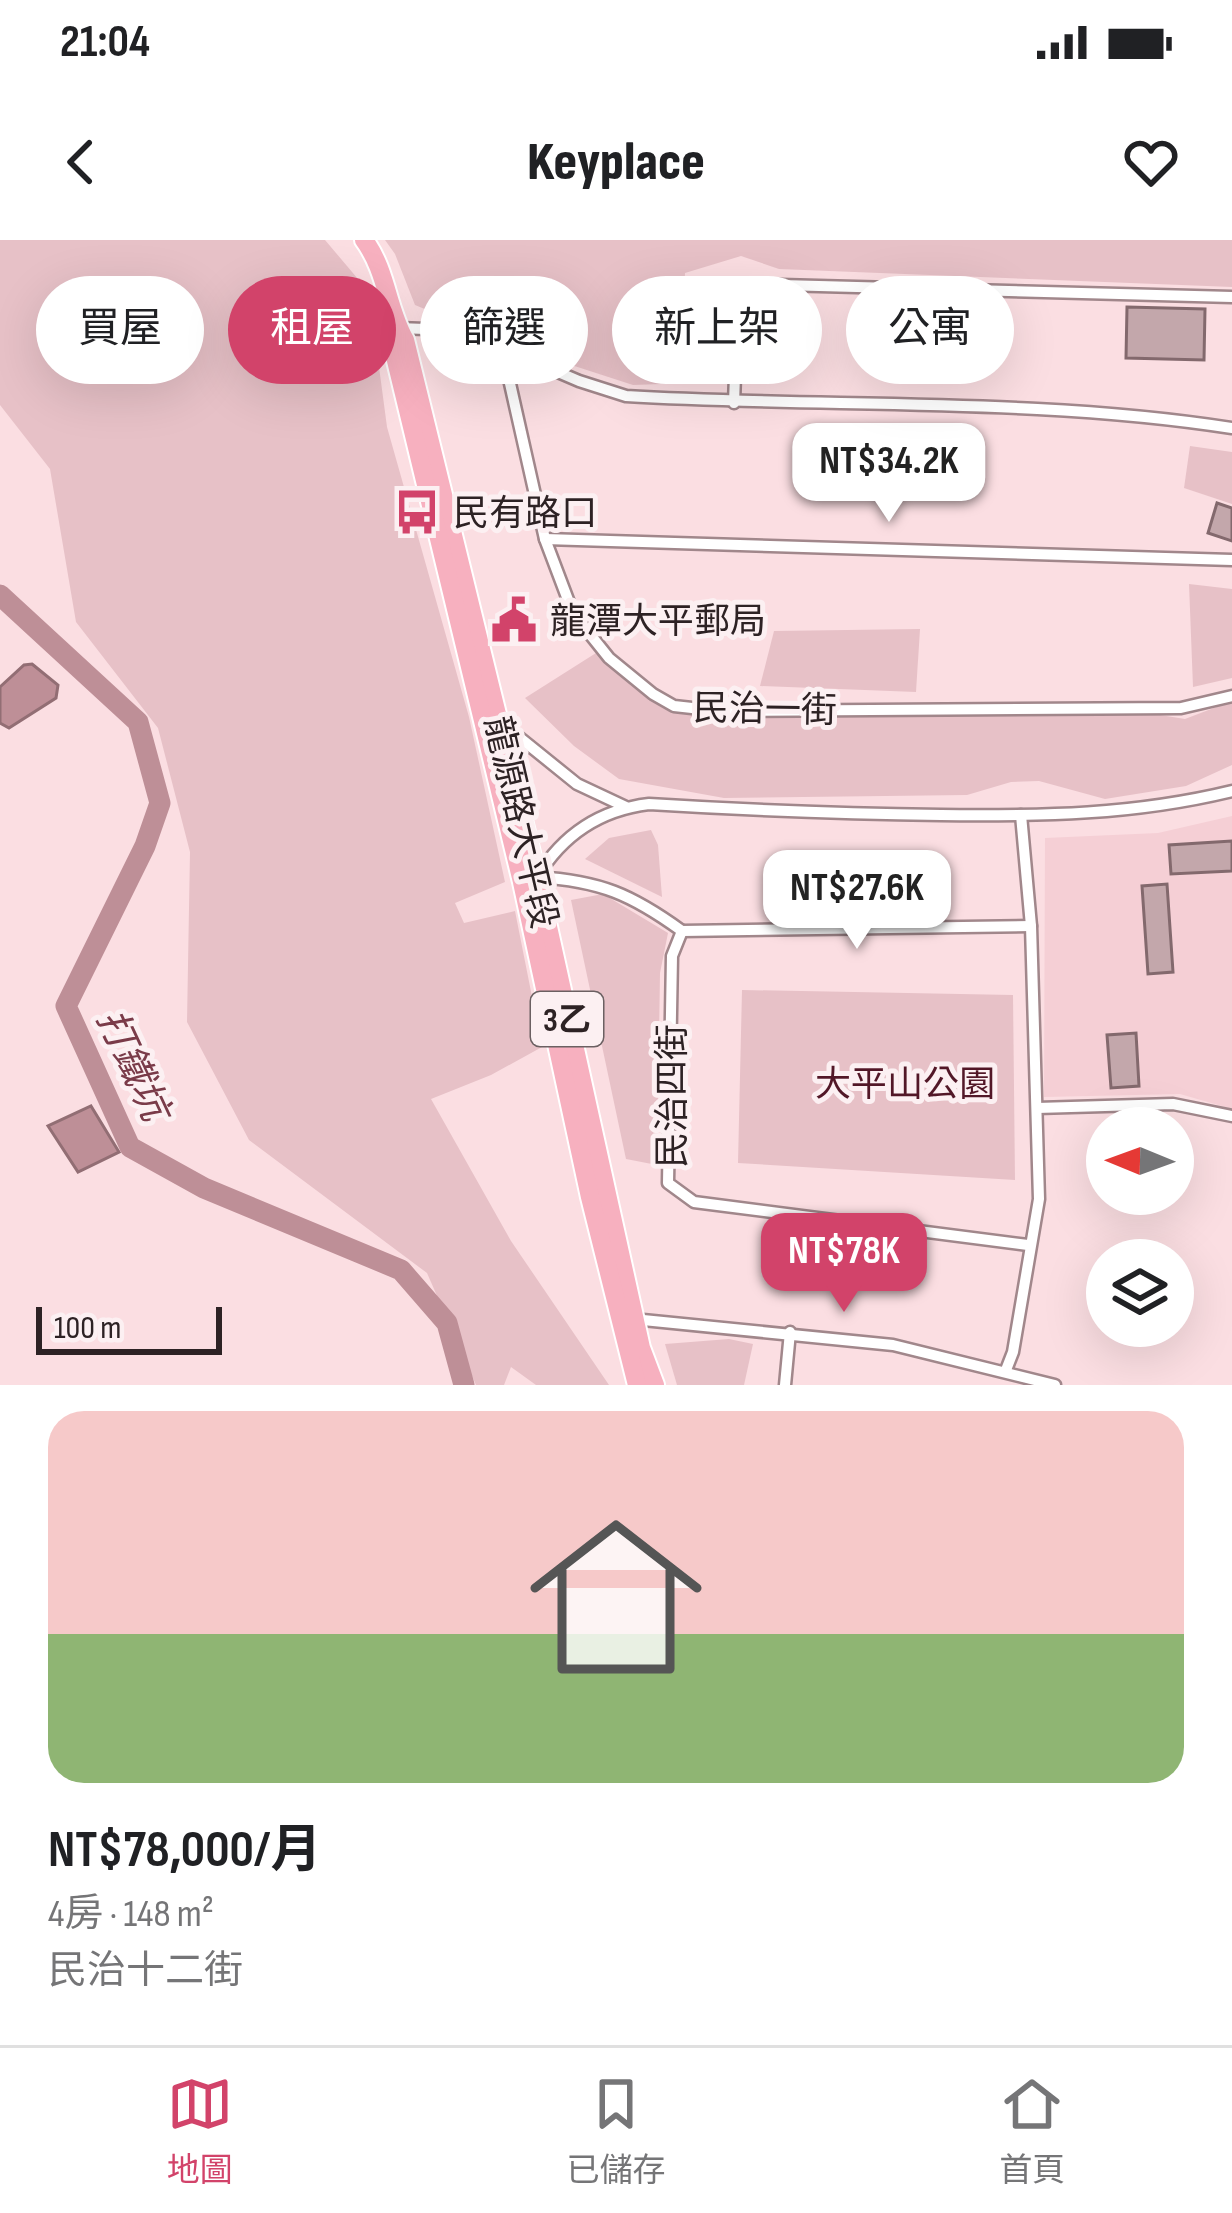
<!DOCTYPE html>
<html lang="zh-TW">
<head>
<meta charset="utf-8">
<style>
  body { margin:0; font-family:"Sofia Sans Condensed","Noto Sans TC",sans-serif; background:#f2f2f2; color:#202124; height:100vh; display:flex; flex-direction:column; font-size:45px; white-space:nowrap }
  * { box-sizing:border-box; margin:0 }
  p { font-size:39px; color:#757577 }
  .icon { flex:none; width:66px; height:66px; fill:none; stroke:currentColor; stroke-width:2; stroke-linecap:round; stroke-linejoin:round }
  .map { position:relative; height:1145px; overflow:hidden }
  .details { display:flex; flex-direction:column; background:#fff; flex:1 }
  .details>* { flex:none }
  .hud { position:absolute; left:36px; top:36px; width:1161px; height:108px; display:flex; gap:24px }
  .needle { width:78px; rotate:271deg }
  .fabs { position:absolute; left:1086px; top:867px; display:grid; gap:24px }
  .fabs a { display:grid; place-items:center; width:108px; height:108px; border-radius:50%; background:#fff; box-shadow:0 12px 48px #0002; font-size:60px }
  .scale { position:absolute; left:36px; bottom:30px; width:186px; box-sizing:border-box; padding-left:12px; border:6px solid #2d2224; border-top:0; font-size:33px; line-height:42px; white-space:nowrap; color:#2d2224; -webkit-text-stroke:9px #fcf0f2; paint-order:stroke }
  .price { position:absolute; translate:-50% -102px; padding:0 27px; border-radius:24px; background:#fff; color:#222; font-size:39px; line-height:78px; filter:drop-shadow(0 3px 6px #0008) }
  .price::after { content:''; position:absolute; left:50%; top:72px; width:36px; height:27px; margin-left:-18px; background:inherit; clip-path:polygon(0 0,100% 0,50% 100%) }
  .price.active { background:#d2436a; color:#fff }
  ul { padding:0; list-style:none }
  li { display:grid; align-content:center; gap:24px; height:636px; padding:0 48px }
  li span { display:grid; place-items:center; height:372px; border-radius:36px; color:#555 }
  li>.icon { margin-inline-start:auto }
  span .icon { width:216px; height:216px; fill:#fffc; stroke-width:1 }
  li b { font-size:51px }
  .chip { padding:0 42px; border-radius:54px; background:#fff; box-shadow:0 12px 48px #0002; font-size:42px; line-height:108px }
  .chip.active { background:#d2436a; color:#fff }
  .status { display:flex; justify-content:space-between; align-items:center; height:84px; padding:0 60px; background:#fff; direction:ltr }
  .status svg { height:33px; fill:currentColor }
  header { display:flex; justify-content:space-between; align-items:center; height:156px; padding:0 48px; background:#fff; font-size:54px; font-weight:800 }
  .tab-bar { display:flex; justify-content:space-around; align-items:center; height:168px; border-top:3px solid #e0e0e0; background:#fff; font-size:33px; color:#757577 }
  .tab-bar a { display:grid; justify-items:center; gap:6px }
  .tab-bar .active { color:#d2436a }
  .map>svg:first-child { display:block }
  .built { fill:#f5cfd5 }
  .green { fill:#e7c1c7 }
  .water { fill:#be8f97; stroke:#926e74; stroke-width:3 }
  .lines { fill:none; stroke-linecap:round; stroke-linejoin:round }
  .river { stroke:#be8f97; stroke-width:21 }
  .building { fill:#c3a7ab; stroke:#83696d; stroke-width:3 }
  .street-casing { stroke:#a1878b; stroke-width:15 }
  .primary-casing { stroke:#fff; stroke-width:22 }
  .street { stroke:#fff; stroke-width:10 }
  .primary { stroke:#f7b0bf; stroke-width:18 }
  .labels { text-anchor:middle; stroke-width:10; stroke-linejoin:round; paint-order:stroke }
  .shield { fill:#fcf0f2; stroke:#6b6062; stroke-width:3 }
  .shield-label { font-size:33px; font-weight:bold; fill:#2d2224 }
  .poi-label { font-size:36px; fill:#2d2224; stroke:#fcf0f2; text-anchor:start }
  .street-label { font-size:36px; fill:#2d2224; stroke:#fcf0f2 }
  .park-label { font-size:36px; fill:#521727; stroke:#fcf0f2 }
  .water-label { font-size:39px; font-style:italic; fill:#7a3b49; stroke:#fcf0f2 }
</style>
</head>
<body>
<div class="status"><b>21:04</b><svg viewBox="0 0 49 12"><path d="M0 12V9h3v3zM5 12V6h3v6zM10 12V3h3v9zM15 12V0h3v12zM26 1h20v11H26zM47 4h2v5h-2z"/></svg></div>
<header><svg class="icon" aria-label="back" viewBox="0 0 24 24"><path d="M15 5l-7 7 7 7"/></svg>Keyplace<svg class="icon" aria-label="heart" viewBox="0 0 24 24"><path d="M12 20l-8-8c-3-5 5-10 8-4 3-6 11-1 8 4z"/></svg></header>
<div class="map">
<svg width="1232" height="1145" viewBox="0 0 1232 1145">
  <rect width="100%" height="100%" fill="#fbdee2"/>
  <polygon class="built" points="1232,576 1232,869 1180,854 1044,857 1045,598 1158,593"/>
  <g class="green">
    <polygon points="0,0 325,0 369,52 387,187 469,477 505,642 455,663 464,683 515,671 542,807 491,835 431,859 511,1001 609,1145 536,1145 511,1127 504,1145 476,1145 427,1033 249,900 187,782 190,612 158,488 76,382 50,229 0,165"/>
    <polygon points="385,0 1232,0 1232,47 779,29 741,16 685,33 682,94 719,91 718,142 633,145 522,109 415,65 395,14"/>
    <polygon points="1190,206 1232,212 1232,264 1184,248"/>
    <polygon points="1189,344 1232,349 1232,438 1193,447"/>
    <polygon points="920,389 916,452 760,446 774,391"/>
    <polygon points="596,413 663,463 813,473 1148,473 1185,479 1232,461 1232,525 1186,546 1105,559 1039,541 1011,542 967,555 724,558 619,539 574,506 525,458"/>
    <polygon points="651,590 658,605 662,657 585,619 609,598"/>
    <polygon points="603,654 668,693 660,733 657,925 626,919 571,660"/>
    <polygon points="742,750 1013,755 1015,940 738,923"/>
    <polygon points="729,1099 753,1104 744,1145 677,1145 665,1104"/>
  </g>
  <g class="water">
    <polygon points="32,424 58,445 56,458 9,488 0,483 0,447 24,425"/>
    <polygon points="91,866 119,912 78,932 48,886"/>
  </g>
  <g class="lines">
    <polyline class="river" points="0,355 138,482 160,563 145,606 66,766 130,907 204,948 401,1030 447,1083 464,1145"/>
  </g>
  <g class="building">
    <polygon points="1127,67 1205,69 1204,120 1126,118"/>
    <polygon points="1217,263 1232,268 1232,301 1208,293"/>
    <polygon points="1232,601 1232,631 1171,634 1169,605"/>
    <polygon points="1167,644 1173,732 1148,734 1142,646"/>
    <polygon points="1136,793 1139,846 1111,848 1107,795"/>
  </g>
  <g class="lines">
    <g class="street-casing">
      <g id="street">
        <polyline points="398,88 453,90 502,108 545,299 573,373 609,418 653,454 674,466 719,471 1181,468 1232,456"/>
        <path d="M502,108L579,141L626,156C827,168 1033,157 1232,188"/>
        <polyline points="734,163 738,52 747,44 1232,57"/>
        <polyline points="545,299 1232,320"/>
        <polyline points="499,481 577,544 626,567"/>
        <path d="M537,637C562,596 599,570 649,564C746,570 844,574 941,575C1043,576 1133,575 1232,551"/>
        <path d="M537,637C600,641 631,654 682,691"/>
        <polyline points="682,691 672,716 668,943 694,962 1028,1005"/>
        <polyline points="682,691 1031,686"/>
        <polyline points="1037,868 1173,864 1232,876"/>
        <polyline points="633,1079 893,1105 1055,1145"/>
        <polyline points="1006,1130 1013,1112 1039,959 1031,686 1021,575"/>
        <polyline points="785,1145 790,1092"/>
      </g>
    </g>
    <g class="primary-casing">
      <g id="primary">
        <path d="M364,0C387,31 387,69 405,100L537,637L641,1108L655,1145"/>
        <polyline points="398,88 391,100 522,642 590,957 637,1145"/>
      </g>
    </g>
    <use href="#street" class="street"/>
    <use href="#primary" class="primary"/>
  </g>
  <defs>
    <g id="bus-bare" transform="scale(3.6)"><path d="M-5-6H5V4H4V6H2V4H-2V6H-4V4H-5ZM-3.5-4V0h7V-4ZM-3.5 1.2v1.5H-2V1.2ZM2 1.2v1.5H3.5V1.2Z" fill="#d2436a" stroke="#fcf0f2" stroke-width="2.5" paint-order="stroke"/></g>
    <g id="civic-bare" transform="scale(3.6)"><path d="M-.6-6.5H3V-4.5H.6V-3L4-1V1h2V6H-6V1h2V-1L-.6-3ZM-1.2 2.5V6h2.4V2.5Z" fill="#d2436a" stroke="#fcf0f2" stroke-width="2.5" paint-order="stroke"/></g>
  </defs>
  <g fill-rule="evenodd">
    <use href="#bus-bare" x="417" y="272"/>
    <use href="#civic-bare" x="514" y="380"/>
  </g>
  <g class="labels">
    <rect class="shield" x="531" y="752" width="72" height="54" rx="9"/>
    <g class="shield-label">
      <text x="567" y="791">3乙</text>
    </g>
    <g class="poi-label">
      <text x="453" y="285">民有路口</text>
      <text x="550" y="393">龍潭大平郵局</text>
    </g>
    <g class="street-label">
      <text transform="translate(765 468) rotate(1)" y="13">民治一街</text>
      <text transform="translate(522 582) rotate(77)" y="13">龍源路大平段</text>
      <text transform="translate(671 856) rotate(-90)" y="13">民治四街</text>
    </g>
    <g class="park-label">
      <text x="905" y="856">大平山公園</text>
    </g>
    <g class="water-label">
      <text transform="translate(134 824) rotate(65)" y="14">打鐵坑</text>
    </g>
  </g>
</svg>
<div class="fabs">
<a><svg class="needle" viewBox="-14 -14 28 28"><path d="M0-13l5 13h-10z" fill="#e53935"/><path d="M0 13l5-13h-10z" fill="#757577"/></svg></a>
<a><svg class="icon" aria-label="layers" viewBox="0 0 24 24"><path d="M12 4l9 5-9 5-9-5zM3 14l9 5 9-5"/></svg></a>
</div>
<div class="scale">100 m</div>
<b class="price" style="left:889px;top:285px">NT$34.2K</b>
<b class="price" style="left:857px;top:712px">NT$27.6K</b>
<b class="price active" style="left:844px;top:1075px">NT$78K</b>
<div class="hud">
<a class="chip">買屋</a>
<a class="chip active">租屋</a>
<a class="chip">篩選</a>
<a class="chip">新上架</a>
<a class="chip">公寓</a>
</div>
</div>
<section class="details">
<ul>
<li><span style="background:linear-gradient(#f6c9c9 60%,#8fb573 0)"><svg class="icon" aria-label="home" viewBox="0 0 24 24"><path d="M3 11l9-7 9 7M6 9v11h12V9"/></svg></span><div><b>NT$78,000/月</b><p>4房 · 148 m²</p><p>民治十二街</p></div></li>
</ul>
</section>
<nav class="tab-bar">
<a class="active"><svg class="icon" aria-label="map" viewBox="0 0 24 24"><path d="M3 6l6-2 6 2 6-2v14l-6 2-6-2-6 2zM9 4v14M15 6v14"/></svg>地圖</a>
<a><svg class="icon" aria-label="saved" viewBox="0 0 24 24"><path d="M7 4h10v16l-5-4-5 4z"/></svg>已儲存</a>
<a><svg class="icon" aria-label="home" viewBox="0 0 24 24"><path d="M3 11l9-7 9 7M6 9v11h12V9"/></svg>首頁</a>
</nav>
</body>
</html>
